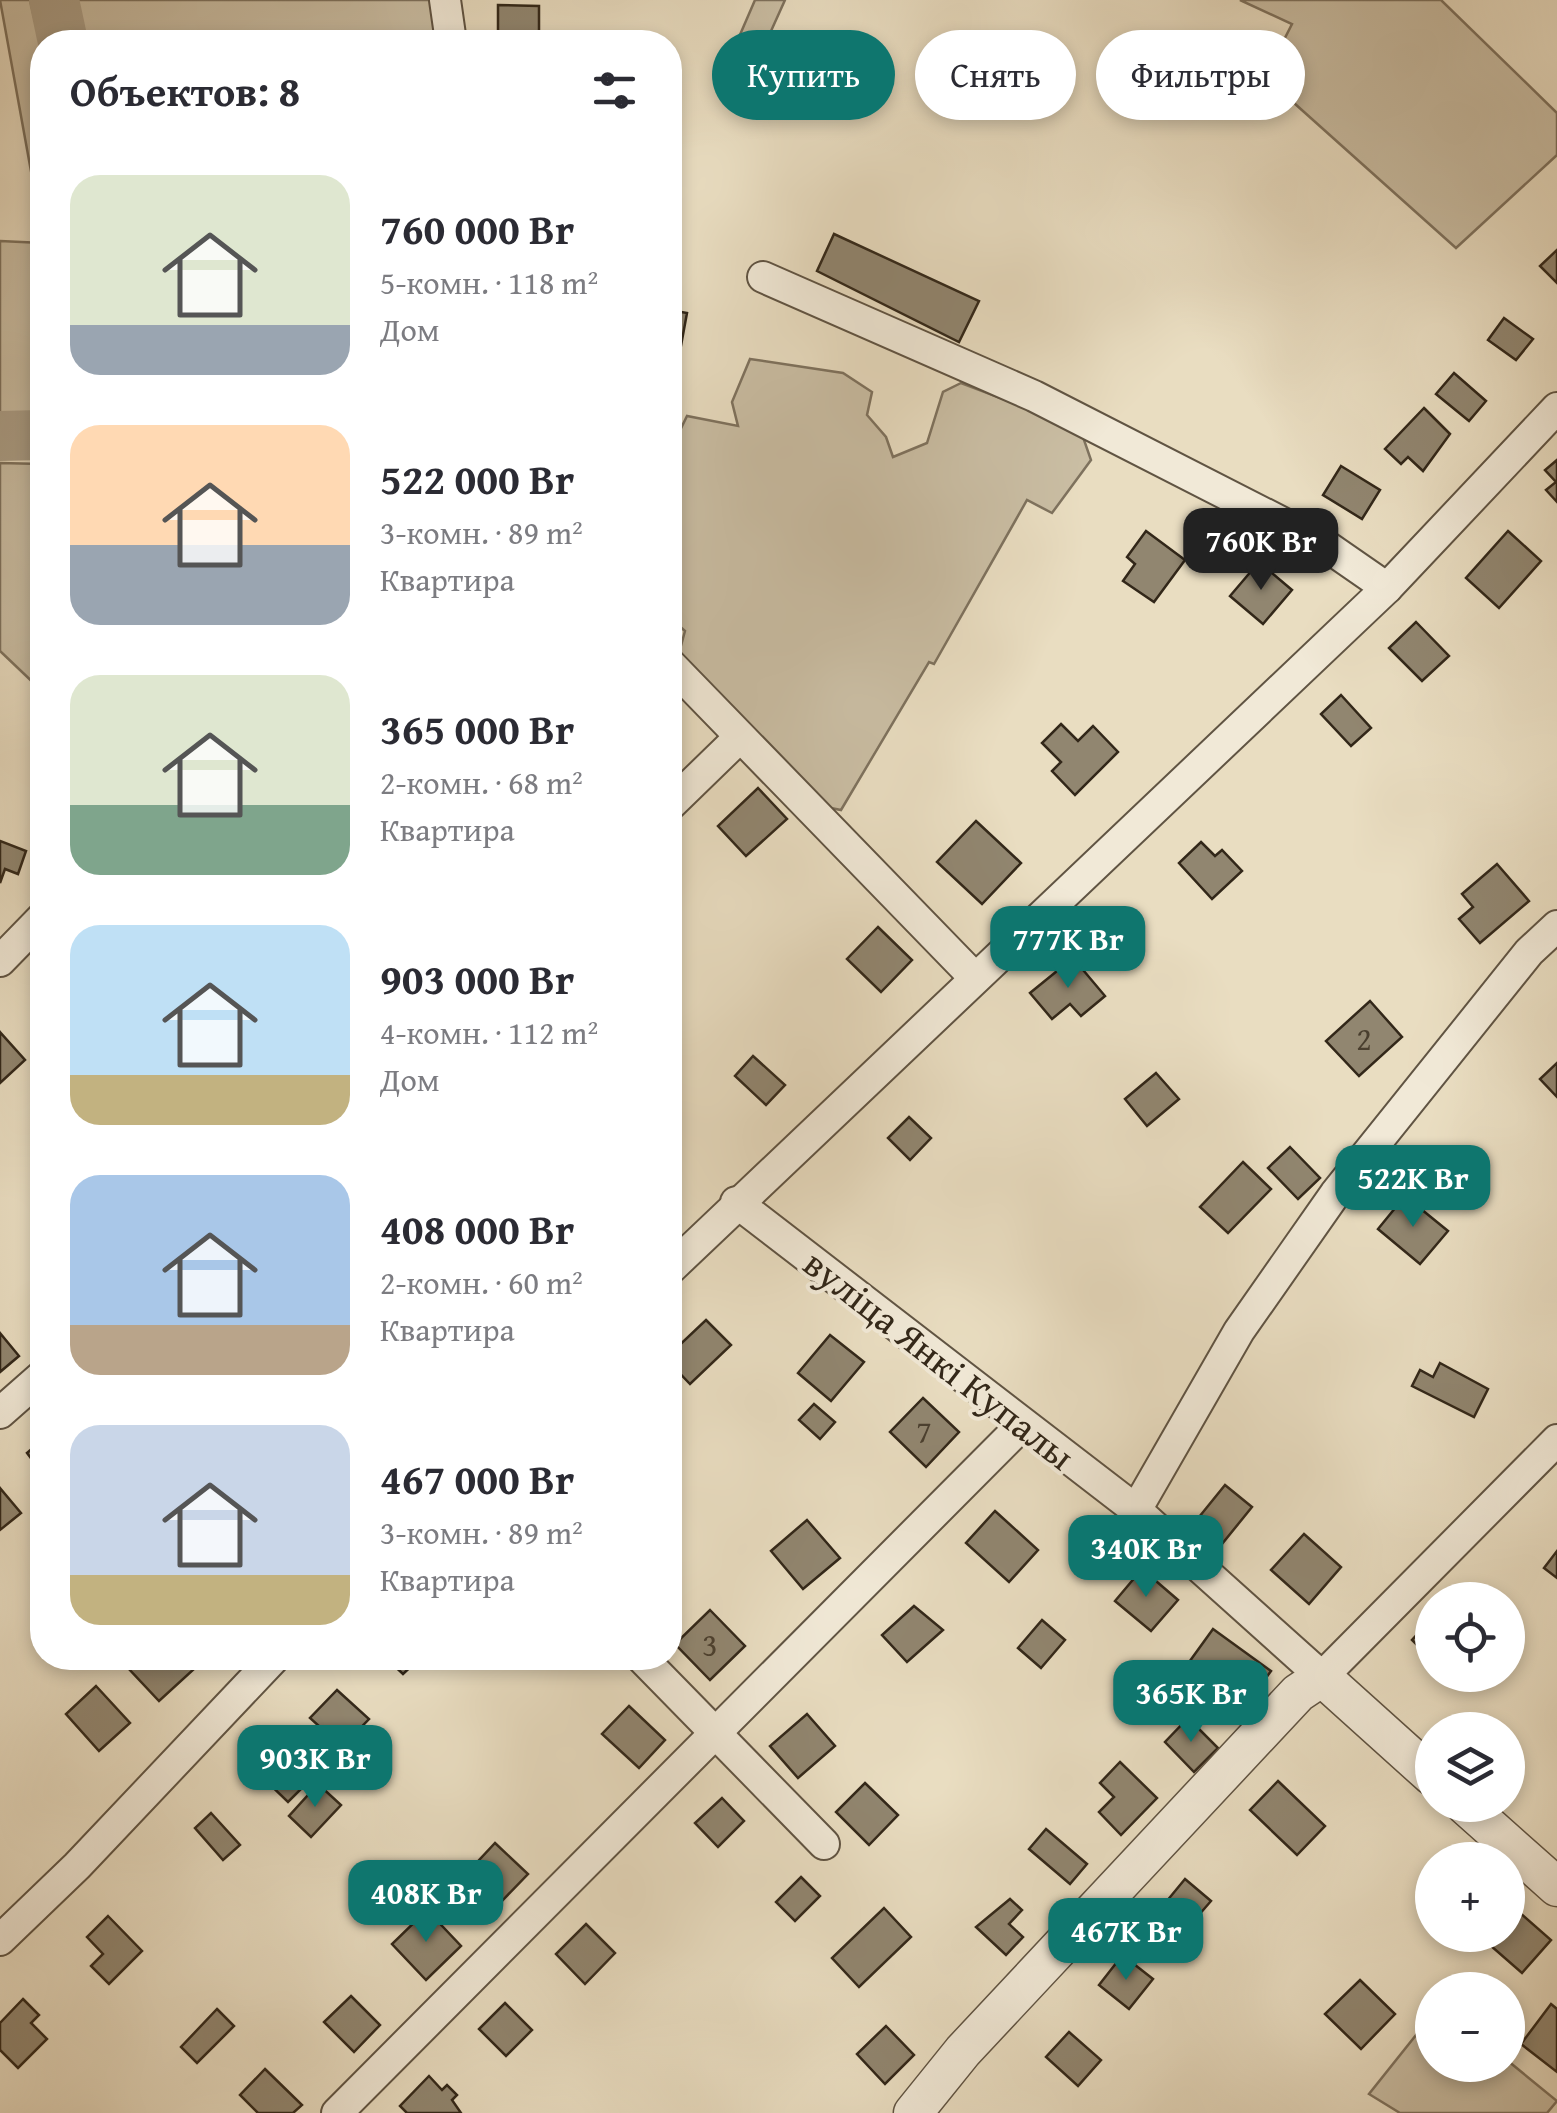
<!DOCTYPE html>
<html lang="ru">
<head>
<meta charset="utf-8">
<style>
  body { margin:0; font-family:"Gentium Book Plus",serif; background:#f2f2f3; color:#2b2b33; height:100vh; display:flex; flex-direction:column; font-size:38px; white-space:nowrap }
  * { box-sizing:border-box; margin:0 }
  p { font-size:32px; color:#7c7c81 }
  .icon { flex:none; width:55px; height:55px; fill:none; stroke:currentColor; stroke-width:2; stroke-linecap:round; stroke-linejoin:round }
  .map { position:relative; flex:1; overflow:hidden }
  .drawer { position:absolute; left:30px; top:30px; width:652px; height:1640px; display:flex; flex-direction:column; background:#fff; border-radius:40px; box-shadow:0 5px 15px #0003 }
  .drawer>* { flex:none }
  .guide { position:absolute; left:712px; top:30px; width:692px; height:90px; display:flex; gap:20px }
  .tools { position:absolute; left:1415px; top:1582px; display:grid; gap:20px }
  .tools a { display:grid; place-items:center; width:110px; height:110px; border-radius:50%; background:#fff; box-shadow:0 5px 15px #0003; font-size:50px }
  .price { position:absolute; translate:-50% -85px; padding:0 22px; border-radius:20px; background:#0f766e; color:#fff; font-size:32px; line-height:65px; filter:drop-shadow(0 2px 5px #0008) }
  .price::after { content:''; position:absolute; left:50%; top:60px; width:30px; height:22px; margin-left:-15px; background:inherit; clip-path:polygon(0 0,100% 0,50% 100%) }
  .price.selected { background:#222; color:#fff }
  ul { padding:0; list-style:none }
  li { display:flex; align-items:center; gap:30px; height:250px; padding:0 40px }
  li span { display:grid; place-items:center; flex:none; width:280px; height:200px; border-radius:30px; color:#555 }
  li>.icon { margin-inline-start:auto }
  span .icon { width:120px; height:120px; fill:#fffc; stroke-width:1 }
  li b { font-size:42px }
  h2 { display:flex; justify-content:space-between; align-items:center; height:120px; padding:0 40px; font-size:42px }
  .chip { padding:0 35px; border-radius:45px; background:#fff; box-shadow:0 5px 15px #0003; font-size:35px; line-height:90px }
  .chip.selected { background:#0f766e; color:#fff }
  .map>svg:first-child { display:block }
  .green { fill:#cabea4; stroke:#7e725e; stroke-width:2.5 }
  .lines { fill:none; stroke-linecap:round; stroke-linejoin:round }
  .river { stroke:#ab9f88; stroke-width:50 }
  .building { fill:#918670; stroke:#322719; stroke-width:2.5 }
  .minor-casing { stroke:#605443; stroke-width:34 }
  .tertiary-casing { stroke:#605443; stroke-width:41 }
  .minor { stroke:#f1e9d7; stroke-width:30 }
  .tertiary { stroke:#f1e9d7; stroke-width:38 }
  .labels { text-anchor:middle; stroke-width:8; stroke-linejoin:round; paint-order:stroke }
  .number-label { font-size:32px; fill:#4a3f2f }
  .street-label { font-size:38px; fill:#322719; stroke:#f1e9d7 }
</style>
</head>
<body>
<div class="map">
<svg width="1557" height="2113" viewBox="0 0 1557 2113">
  <rect width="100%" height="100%" fill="#e9ddc1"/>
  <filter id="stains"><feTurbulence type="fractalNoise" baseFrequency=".002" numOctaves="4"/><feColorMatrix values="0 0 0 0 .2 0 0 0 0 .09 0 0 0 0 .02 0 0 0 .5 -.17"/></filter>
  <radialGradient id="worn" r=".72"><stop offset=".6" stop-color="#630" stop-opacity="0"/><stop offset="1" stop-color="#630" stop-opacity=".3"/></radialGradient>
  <g class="green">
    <polygon points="0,0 30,0 42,51 42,232"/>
    <polygon points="77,0 437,0 443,42 85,42"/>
    <polygon points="755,0 785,0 744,91 720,81"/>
    <polygon points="1240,0 1441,0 1557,113 1557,155 1456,248 1265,77 1292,24"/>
    <polygon points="0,241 42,243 42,413 0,414"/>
    <polygon points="750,359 843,373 872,392 867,415 886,437 893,457 927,443 943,392 961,383 1048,416 1083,437 1091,460 1052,513 1027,500 934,664 929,662 841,810 826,807 679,653 685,631 676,623 670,624 670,451 687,416 738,426 732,402"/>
    <polygon points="0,463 42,464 42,691 0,651"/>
    <polygon points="1432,2015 1432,2065 1508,2065 1508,2061 1557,2101 1547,2113 1400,2113 1369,2094"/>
  </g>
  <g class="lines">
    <g class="river">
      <polyline points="54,0 63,42"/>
      <polyline points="0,436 42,435"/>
    </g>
  </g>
  <g class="building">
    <polygon points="498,5 539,6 539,40 498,40"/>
    <polygon points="834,234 979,301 959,342 817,271"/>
    <polygon points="1557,250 1557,283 1540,266"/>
    <polygon points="670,310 687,313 678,362 670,360"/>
    <polygon points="1504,318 1533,339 1516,360 1488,340"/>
    <polygon points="1454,373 1486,401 1469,421 1436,394"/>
    <polygon points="1424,408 1450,434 1423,471 1408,457 1401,464 1385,449"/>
    <polygon points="1557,460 1557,502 1546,490 1556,482 1545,470"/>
    <polygon points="1341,466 1380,490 1362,519 1323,495"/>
    <polygon points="1146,531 1185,560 1154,602 1123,581 1135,564 1127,557"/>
    <polygon points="1508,531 1541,561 1499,608 1466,578"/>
    <polygon points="1259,562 1292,590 1263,624 1230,596"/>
    <polygon points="1416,622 1449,656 1422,681 1389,648"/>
    <polygon points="1341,695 1371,728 1351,746 1321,714"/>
    <polygon points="1061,724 1078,741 1093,726 1118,752 1075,795 1052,771 1061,762 1042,743"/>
    <polygon points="758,788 787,819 746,856 718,826"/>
    <polygon points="976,821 1021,863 982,904 937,862"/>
    <polygon points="0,841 26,851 18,874 5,869 0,883"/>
    <polygon points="1201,842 1215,856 1222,850 1242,871 1212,899 1179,863"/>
    <polygon points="1497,864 1529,901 1480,943 1459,919 1473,907 1462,894"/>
    <polygon points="878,927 912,960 881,992 847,959"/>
    <polygon points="1073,958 1105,996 1081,1016 1070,1004 1052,1019 1030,993"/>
    <polygon points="1370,1001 1402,1037 1359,1076 1326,1041"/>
    <polygon points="0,1032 25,1060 0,1083"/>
    <polygon points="753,1056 785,1085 766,1105 735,1076"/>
    <polygon points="1557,1063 1557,1097 1540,1079"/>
    <polygon points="1156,1073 1179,1099 1147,1126 1125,1099"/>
    <polygon points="909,1117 931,1138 910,1160 888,1138"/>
    <polygon points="1290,1147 1320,1178 1298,1199 1268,1168"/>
    <polygon points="1243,1162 1271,1189 1228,1233 1200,1207"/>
    <polygon points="1405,1196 1448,1231 1420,1264 1378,1229"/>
    <polygon points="42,1286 42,1306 33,1295"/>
    <polygon points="706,1320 731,1345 690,1384 670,1363 670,1354"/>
    <polygon points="0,1333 19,1356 0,1372"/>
    <polygon points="830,1335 864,1362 831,1401 798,1373"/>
    <polygon points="1440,1363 1488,1389 1474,1417 1412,1386 1420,1370 1433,1377"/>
    <polygon points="923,1398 959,1432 926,1467 890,1432"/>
    <polygon points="814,1404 835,1422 820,1439 799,1420"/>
    <polygon points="42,1440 42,1473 27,1453"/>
    <polygon points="1225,1485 1252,1507 1222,1544 1195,1522"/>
    <polygon points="0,1488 21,1513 0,1530"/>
    <polygon points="995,1511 1038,1550 1009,1582 966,1543"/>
    <polygon points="807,1520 840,1558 803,1589 771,1551"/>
    <polygon points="1304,1534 1341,1567 1309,1604 1271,1570"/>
    <polygon points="1557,1551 1557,1578 1544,1568"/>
    <polygon points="1142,1569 1178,1600 1151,1631 1115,1601"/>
    <polygon points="914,1606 943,1630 907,1662 882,1635"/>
    <polygon points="710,1610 745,1646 710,1680 675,1644"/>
    <polygon points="1432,1618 1432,1660 1412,1640"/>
    <polygon points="1042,1620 1065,1640 1041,1668 1018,1648"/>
    <polygon points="1213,1629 1271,1671 1255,1693 1227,1672 1217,1686 1187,1665"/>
    <polygon points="141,1658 183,1658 194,1669 159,1701 129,1669"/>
    <polygon points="386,1658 420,1658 403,1674"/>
    <polygon points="96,1686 130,1723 99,1751 66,1714"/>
    <polygon points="337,1690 369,1719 342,1747 310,1718"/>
    <polygon points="629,1706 665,1740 639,1768 602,1734"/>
    <polygon points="807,1714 835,1746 798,1778 770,1746"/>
    <polygon points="1188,1718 1218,1748 1194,1772 1165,1742"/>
    <polygon points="278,1750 309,1781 288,1802 257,1772"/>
    <polygon points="1120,1762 1157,1798 1121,1835 1099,1812 1114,1797 1100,1783"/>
    <polygon points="1278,1781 1325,1826 1297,1855 1250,1810"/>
    <polygon points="865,1783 898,1815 869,1845 836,1812"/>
    <polygon points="318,1784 341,1805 311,1837 289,1816"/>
    <polygon points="722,1798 744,1821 718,1847 695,1823"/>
    <polygon points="211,1813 240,1845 223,1860 195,1828"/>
    <polygon points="1046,1829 1087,1864 1070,1884 1029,1849"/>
    <polygon points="495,1843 528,1874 500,1903 468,1872"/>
    <polygon points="801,1877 820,1896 795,1921 776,1902"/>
    <polygon points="1185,1879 1211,1901 1191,1924 1166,1902"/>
    <polygon points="1010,1899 1022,1910 1009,1924 1023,1937 1006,1955 976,1927"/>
    <polygon points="1512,1906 1551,1940 1522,1973 1483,1939 1487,1935 1508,1935 1508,1911"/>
    <polygon points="884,1908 911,1937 859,1987 832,1958"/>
    <polygon points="427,1910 461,1946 426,1980 392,1944"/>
    <polygon points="108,1916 142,1951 109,1984 91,1966 103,1954 87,1937"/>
    <polygon points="586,1924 615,1953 585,1984 556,1954"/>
    <polygon points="1130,1961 1153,1979 1129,2009 1099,1985 1117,1962 1124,1968"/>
    <polygon points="1360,1980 1395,2014 1361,2049 1325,2014"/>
    <polygon points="351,1996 380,2025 354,2052 324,2022"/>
    <polygon points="23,1999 39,2015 31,2023 47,2039 18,2068 0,2050 0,2023"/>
    <polygon points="505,2003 532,2030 506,2056 479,2029"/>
    <polygon points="1551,2004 1557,2009 1557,2072 1521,2044"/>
    <polygon points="217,2009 234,2026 197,2063 181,2047"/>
    <polygon points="886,2026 914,2055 885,2084 857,2054"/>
    <polygon points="1069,2032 1101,2060 1078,2086 1046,2057"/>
    <polygon points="265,2069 302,2105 293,2113 258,2113 240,2095"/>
    <polygon points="429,2076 442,2090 447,2085 457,2095 452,2100 461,2113 407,2113 400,2106"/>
  </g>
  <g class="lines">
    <g class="minor-casing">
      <g id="minor">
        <polyline points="445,0 451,42"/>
        <polyline points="763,277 1034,396 1322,543 1387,588"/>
        <polyline points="670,664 974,977"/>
        <polyline points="670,805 740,737"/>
        <polyline points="0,961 42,918"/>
        <polyline points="736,1202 1136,1510 1322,1677 1557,1440"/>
        <polyline points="670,1269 1387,588 1557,408"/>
        <polyline points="0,1413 42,1376"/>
        <polyline points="1136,1510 1239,1331 1335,1194 1529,952 1557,926"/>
        <polyline points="642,1658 824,1844"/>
        <polyline points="0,1940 77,1866 274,1658"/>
        <polyline points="337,2113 1021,1426"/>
      </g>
    </g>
    <g class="tertiary-casing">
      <g id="tertiary">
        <polyline points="1465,1805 1557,1887"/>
        <polyline points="913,2113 963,2051 1298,1693 1322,1677 1432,1776"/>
      </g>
    </g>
    <use href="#minor" class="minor"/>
    <use href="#tertiary" class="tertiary"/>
  </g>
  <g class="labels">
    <g class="number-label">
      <text x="1364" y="1050">2</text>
      <text x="924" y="1443">7</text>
      <text x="710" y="1656">3</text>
    </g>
    <g class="street-label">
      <text transform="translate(939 1360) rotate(38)" y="13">вуліца Янкі Купалы</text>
    </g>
  </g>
  <rect width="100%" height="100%" filter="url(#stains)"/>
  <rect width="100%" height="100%" fill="url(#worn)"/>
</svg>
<div class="tools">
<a><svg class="icon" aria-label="locate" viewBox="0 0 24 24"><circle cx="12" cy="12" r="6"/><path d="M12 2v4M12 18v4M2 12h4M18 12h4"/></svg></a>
<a><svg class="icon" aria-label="layers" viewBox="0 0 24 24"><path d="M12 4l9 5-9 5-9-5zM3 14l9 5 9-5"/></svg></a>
<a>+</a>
<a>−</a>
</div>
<b class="price selected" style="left:1261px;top:593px">760K Br</b>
<b class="price" style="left:1068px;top:991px">777K Br</b>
<b class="price" style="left:1413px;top:1230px">522K Br</b>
<b class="price" style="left:1146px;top:1600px">340K Br</b>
<b class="price" style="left:1191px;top:1745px">365K Br</b>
<b class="price" style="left:315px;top:1810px">903K Br</b>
<b class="price" style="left:426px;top:1945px">408K Br</b>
<b class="price" style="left:1126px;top:1983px">467K Br</b>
<div class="guide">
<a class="chip selected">Купить</a>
<a class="chip">Снять</a>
<a class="chip">Фильтры</a>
</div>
<section class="drawer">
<h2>Объектов: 8<svg class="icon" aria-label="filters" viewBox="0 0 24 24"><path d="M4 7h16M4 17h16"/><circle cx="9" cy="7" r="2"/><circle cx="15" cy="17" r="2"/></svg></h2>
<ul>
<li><span style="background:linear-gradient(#dfe7d0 75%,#9aa5b1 0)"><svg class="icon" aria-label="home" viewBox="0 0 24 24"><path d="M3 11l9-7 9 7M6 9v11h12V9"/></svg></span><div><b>760 000 Br</b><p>5-комн. · 118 m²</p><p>Дом</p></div></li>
<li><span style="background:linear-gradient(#ffd9b3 60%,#9aa5b1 0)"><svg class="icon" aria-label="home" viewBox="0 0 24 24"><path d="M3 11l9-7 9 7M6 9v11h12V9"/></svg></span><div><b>522 000 Br</b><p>3-комн. · 89 m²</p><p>Квартира</p></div></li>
<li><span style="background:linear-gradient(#dfe7d0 65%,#7fa58c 0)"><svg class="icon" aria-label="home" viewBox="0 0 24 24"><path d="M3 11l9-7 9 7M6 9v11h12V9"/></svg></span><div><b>365 000 Br</b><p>2-комн. · 68 m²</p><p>Квартира</p></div></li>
<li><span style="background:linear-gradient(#bfe0f5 75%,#c2b280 0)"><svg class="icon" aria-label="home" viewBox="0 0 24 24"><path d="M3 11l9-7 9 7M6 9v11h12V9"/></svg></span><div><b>903 000 Br</b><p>4-комн. · 112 m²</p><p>Дом</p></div></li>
<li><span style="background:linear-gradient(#a9c7e8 75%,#b9a48a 0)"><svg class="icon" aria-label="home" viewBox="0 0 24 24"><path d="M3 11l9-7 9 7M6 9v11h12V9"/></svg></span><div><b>408 000 Br</b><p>2-комн. · 60 m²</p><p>Квартира</p></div></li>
<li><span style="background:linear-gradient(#c9d6e8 75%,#c2b280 0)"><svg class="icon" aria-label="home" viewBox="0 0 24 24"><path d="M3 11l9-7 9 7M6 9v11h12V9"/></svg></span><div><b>467 000 Br</b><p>3-комн. · 89 m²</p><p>Квартира</p></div></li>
</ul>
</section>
</div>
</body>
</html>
